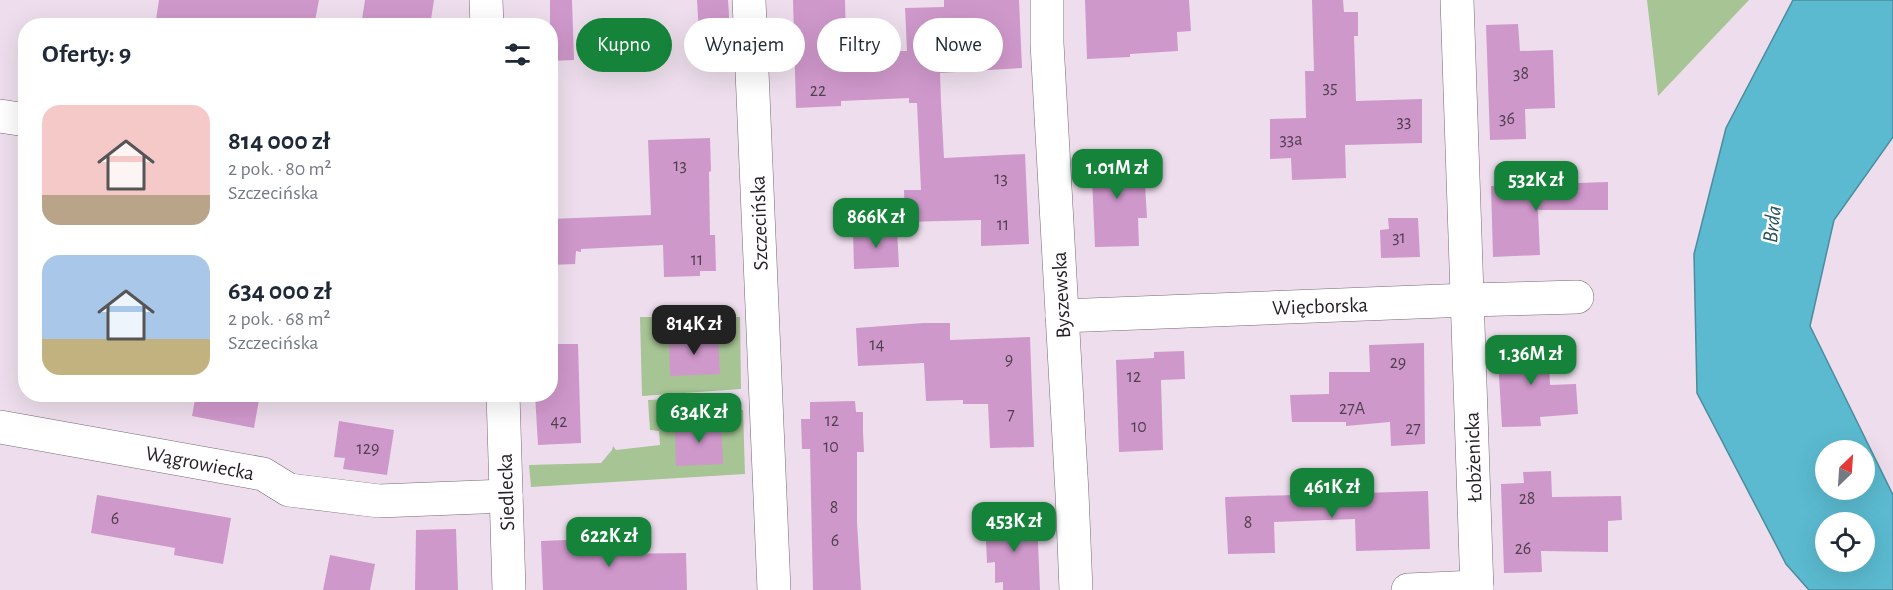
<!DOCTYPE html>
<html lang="pl">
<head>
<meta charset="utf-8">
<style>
  body { margin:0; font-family:"Alegreya Sans",sans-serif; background:#f6f6f7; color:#1f2937; height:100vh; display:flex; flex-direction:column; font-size:22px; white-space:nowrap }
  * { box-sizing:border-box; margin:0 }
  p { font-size:20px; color:#747a83 }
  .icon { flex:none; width:33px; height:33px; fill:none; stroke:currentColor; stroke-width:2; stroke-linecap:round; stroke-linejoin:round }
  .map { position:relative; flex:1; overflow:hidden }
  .details { position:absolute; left:18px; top:18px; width:540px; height:384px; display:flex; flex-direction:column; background:#fff; border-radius:24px; box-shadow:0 6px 24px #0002 }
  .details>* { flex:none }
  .top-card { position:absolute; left:576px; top:18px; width:570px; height:54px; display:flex; gap:12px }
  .needle { width:39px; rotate:25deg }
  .tools { position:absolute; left:1815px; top:440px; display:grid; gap:12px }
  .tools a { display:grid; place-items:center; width:60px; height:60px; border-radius:50%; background:#fff; box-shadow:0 6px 24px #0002; font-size:30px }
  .price { position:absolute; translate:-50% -51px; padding:0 14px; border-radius:12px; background:#158339; color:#fff; font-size:20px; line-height:39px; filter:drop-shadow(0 2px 3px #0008) }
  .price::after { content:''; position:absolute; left:50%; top:36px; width:18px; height:14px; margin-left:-9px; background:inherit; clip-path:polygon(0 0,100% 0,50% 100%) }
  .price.active { background:#222; color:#fff }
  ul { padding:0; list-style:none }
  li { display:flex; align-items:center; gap:18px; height:150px; padding:0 24px }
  li span { display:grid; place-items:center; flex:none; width:168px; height:120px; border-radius:18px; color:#555 }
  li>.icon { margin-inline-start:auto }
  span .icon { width:72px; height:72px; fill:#fffc; stroke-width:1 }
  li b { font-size:26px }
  h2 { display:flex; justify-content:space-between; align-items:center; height:72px; padding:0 24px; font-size:26px }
  .tag { padding:0 21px; border-radius:27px; background:#fff; box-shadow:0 6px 24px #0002; font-size:21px; line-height:54px }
  .tag.active { background:#158339; color:#fff }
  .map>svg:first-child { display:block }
  .green { fill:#a6c494 }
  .water { fill:#5bbad0; stroke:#4b8c9d; stroke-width:1.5; fill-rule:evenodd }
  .building { fill:#cf98cb }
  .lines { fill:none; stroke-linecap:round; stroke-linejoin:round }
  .minor-casing { stroke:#766875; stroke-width:34 }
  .minor { stroke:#fff; stroke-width:33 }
  .labels { text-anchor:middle; stroke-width:5; stroke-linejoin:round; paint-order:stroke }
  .number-label { font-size:18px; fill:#503f4f }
  .street-label { font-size:21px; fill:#262126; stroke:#fff }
  .water-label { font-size:22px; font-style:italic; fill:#29535d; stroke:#fff }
</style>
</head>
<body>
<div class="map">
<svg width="1893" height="590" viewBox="0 0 1893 590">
  <rect width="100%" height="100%" fill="#eedeed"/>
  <g class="green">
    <polygon points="1647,0 1749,0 1658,96"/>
    <polygon points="640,317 740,317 741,389 642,396"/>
    <polygon points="713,397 718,410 743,410 745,474 531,487 529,465 601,463 612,450 613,446 616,450 660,445 659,431 650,430 648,400"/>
  </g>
  <path class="water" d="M1793,0H1893V137L1834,220L1810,326L1893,495V590H1809L1786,564L1697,393L1694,254L1726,128ZM1826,450H1864V489H1826ZM1826,522H1864V561H1826Z"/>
  <g class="building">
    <polygon points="159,0 319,0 314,26 155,26"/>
    <polygon points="365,0 434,0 430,26 361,26"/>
    <polygon points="550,0 572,0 574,60 550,61"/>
    <polygon points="697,0 728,0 730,33 699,34"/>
    <polygon points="793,0 845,0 846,44 855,45 855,52 907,51 905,8 944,7 944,0 1019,0 1022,68 940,73 941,102 944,158 1025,154 1029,244 981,246 981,220 905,222 904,190 921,190 917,103 909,103 909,98 841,101 841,106 796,108"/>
    <polygon points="1085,0 1189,0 1191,31 1177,32 1178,51 1130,54 1130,57 1087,59"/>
    <polygon points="1312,0 1343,0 1344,12 1358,12 1358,36 1354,36 1356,101 1422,99 1422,143 1345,145 1346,178 1292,180 1291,158 1270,159 1270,119 1306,118 1305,71 1314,71"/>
    <polygon points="1518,24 1520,51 1553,50 1555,108 1525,109 1526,139 1490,140 1486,25"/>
    <polygon points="710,138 711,171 709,172 710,235 715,235 716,271 700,271 700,276 664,277 663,245 581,249 581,252 576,251 575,264 550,265 550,219 651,215 648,140"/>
    <polygon points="1132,154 1133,168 1144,168 1147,218 1138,218 1139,246 1095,247 1091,155"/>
    <polygon points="1608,182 1608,210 1538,210 1540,255 1493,257 1491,186"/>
    <polygon points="1388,218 1418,218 1420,257 1381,258 1380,230 1389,229"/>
    <polygon points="897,229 899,267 854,269 853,231"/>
    <polygon points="923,323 950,323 950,340 1030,337 1034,447 990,448 988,404 963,404 963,400 926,401 924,363 858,366 856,328"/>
    <polygon points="718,335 720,374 670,376 669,337"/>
    <polygon points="1548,341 1550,385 1576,384 1578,414 1540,417 1541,426 1502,427 1497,342"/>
    <polygon points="1424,343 1425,444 1391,446 1390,422 1346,426 1346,422 1292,422 1290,395 1329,394 1329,372 1370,372 1369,345"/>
    <polygon points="554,344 578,344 581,443 538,445 535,394 550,394 550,356 554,356"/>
    <polygon points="1184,351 1185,379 1161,380 1163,450 1119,452 1116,360 1154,358 1154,352"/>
    <polygon points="196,394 260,394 254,428 192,416"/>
    <polygon points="855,401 856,412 863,412 863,432 864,452 857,452 857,522 861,590 813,590 810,449 802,449 801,419 810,419 810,402"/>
    <polygon points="339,421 394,430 387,475 343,469 345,458 334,457"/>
    <polygon points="721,421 723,464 676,466 675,423"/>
    <polygon points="1551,471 1552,497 1621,496 1622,520 1608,521 1608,552 1541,551 1542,572 1504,573 1501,484 1524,483 1523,472"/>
    <polygon points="1428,491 1430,549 1356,551 1355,519 1274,522 1275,553 1228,554 1225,497"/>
    <polygon points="97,495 231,518 223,564 174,555 175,548 91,533"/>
    <polygon points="1037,518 1040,590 1003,590 1003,582 995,583 995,562 987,563 985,520"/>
    <polygon points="456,529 458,590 415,590 416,530"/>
    <polygon points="614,538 615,554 686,553 687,590 543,590 541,541"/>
    <polygon points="330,555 375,564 370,590 323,590"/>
  </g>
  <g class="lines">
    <g class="minor-casing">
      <g id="minor">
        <polyline points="486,0 487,26"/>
        <polyline points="749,0 774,590"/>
        <polyline points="1047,0 1047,43 1072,493 1076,590"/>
        <polyline points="1457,0 1477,590"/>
        <polyline points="0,116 26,120"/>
        <polyline points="1062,316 1468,300 1577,297"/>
        <polyline points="503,394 509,590"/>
        <polyline points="0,427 263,474 289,490 379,501 506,496"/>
        <polyline points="1408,590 1477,587"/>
      </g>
    </g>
    <use href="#minor" class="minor"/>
  </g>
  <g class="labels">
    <g class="number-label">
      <text x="1521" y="79">38</text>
      <text x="1330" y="93">35</text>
      <text x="818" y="96">22</text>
      <text x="1507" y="124">36</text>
      <text x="1404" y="127">33</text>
      <text x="1291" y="145">33a</text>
      <text x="680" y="171">13</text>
      <text x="1001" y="184">13</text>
      <text x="1003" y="230">11</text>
      <text x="1399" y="243">31</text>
      <text x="697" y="265">11</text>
      <text x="877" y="350">14</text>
      <text x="1009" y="365">9</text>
      <text x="1398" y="368">29</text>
      <text x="1134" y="382">12</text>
      <text x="1352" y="414">27A</text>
      <text x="1011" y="420">7</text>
      <text x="832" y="426">12</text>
      <text x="559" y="427">42</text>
      <text x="1139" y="432">10</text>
      <text x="1413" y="434">27</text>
      <text x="831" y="452">10</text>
      <text x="368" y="454">129</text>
      <text x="1527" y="504">28</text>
      <text x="834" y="513">8</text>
      <text x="115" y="524">6</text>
      <text x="1248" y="528">8</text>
      <text x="835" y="546">6</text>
      <text x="1523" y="554">26</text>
    </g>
    <g class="street-label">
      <text transform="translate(759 223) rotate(-92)" y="7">Szczecińska</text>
      <text transform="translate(1061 295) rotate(-93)" y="7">Byszewska</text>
      <text transform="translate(1320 306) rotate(-2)" y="7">Więcborska</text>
      <text transform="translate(1473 457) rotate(-92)" y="7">Łobżenicka</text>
      <text transform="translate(200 463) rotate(11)" y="7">Wągrowiecka</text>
      <text transform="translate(506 492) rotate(-92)" y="7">Siedlecka</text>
    </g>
    <g class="water-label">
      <text transform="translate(1771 224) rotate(-83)" y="8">Brda</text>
    </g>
  </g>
</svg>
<div class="tools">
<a><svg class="needle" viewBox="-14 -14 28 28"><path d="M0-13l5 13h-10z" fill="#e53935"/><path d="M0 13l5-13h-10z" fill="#747a83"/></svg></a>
<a><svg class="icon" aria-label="locate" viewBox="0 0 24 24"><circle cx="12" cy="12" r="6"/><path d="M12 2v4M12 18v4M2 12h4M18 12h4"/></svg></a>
</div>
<b class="price" style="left:1117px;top:200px">1.01M zł</b>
<b class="price" style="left:1536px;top:212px">532K zł</b>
<b class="price" style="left:876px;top:249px">866K zł</b>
<b class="price active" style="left:694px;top:356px">814K zł</b>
<b class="price" style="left:1531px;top:386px">1.36M zł</b>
<b class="price" style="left:699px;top:444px">634K zł</b>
<b class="price" style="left:1332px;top:519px">461K zł</b>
<b class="price" style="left:1014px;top:553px">453K zł</b>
<b class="price" style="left:609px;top:568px">622K zł</b>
<div class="top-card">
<a class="tag active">Kupno</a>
<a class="tag">Wynajem</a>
<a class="tag">Filtry</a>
<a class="tag">Nowe</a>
</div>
<section class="details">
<h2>Oferty: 9<svg class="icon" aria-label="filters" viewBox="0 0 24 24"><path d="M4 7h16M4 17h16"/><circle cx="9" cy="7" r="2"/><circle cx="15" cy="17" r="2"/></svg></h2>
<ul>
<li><span style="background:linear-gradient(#f6c9c9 75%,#b9a48a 0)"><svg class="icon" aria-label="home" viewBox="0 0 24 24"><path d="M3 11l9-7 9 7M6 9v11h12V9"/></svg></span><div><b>814 000 zł</b><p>2 pok. · 80 m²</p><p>Szczecińska</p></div></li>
<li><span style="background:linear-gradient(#a9c7e8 70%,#c2b280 0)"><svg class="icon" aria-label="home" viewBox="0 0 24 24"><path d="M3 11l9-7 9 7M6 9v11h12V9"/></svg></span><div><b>634 000 zł</b><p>2 pok. · 68 m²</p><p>Szczecińska</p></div></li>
</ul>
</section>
</div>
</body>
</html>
